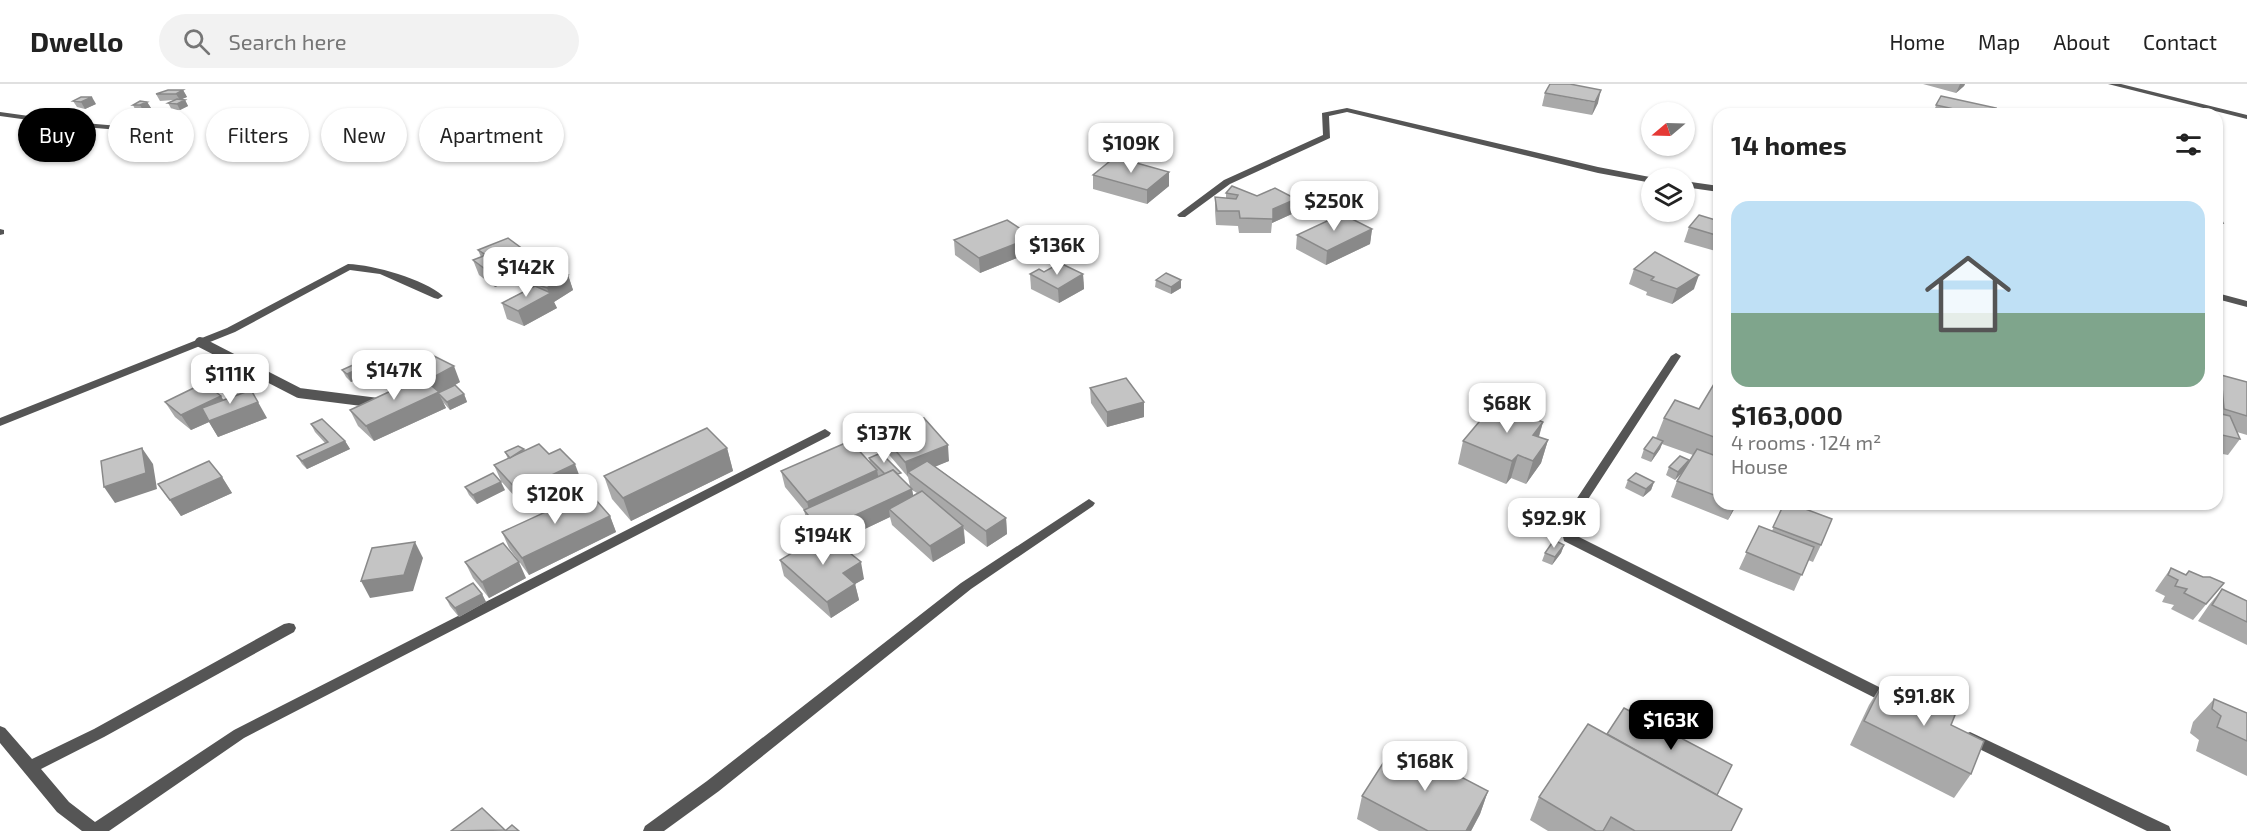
<!DOCTYPE html>
<html lang="en">
<head>
<meta charset="utf-8">
<style>
  body { margin:0; font-family:"Exo 2",sans-serif; background:#f2f2f2; color:#222; height:100vh; display:flex; flex-direction:column; font-size:22px; white-space:nowrap }
  * { box-sizing:border-box; margin:0 }
  p { font-size:20px; color:#767676 }
  .icon { flex:none; width:33px; height:33px; fill:none; stroke:currentColor; stroke-width:2; stroke-linecap:round; stroke-linejoin:round }
  .map { position:relative; flex:1; overflow:hidden }
  .side { position:absolute; left:1713px; top:24px; width:510px; height:402px; display:flex; flex-direction:column; background:#fff; border-radius:18px; box-shadow:0 2px 4px #0004 }
  .side>* { flex:none }
  .hud { position:absolute; left:18px; top:24px; width:570px; height:54px; display:flex; gap:12px }
  .needle { width:39px; rotate:251deg }
  .controls { position:absolute; left:1641px; top:18px; display:grid; gap:12px }
  .controls a { display:grid; place-items:center; width:54px; height:54px; border-radius:50%; background:#fff; box-shadow:0 2px 4px #0004; font-size:30px }
  .price { position:absolute; translate:-50% -51px; padding:0 14px; border-radius:12px; background:#fff; color:#222; font-size:20px; line-height:39px; filter:drop-shadow(0 2px 3px #0008) }
  .price::after { content:''; position:absolute; left:50%; top:36px; width:18px; height:14px; margin-left:-9px; background:inherit; clip-path:polygon(0 0,100% 0,50% 100%) }
  .price.current { background:#000; color:#fff }
  ul { padding:0; list-style:none }
  li { display:grid; align-content:center; gap:12px; height:318px; padding:0 18px }
  li span { display:grid; place-items:center; height:186px; border-radius:18px; color:#555 }
  li>.icon { margin-inline-start:auto }
  span .icon { width:108px; height:108px; fill:#fffc; stroke-width:1 }
  li b { font-size:26px }
  h2 { display:flex; justify-content:space-between; align-items:center; height:72px; padding:0 18px; font-size:26px }
  .chip { padding:0 21px; border-radius:27px; background:#fff; box-shadow:0 2px 4px #0004; font-size:21px; line-height:54px }
  .chip.current { background:#000; color:#fff }
  header { display:flex; align-items:center; gap:36px; box-sizing:border-box; height:84px; padding:0 30px; background:#fff; border-bottom:2px solid #e0e0e0 }
  header strong { font-size:28px }
  nav { display:flex; gap:33px; margin-inline-start:auto; font-size:21px }
  .search { width:420px; height:54px; background:#f2f2f2; display:flex; align-items:center; gap:15px; box-sizing:border-box; padding:0 21px; border-radius:33px; color:#767676; font-size:22px }
  .map>svg:first-child { display:block }
  .lines { fill:none; stroke-linecap:round; stroke-linejoin:round }
  .lane { stroke:#555; stroke-width:10 }
  .street { fill:#555; fill-rule:evenodd }
  .wall { fill:#a9a9a9; fill-rule:evenodd }
  .shaded-wall { fill:#898989 }
  .building { fill:#c4c4c4; stroke:#898989; stroke-width:1.5 }
</style>
</head>
<body>
<header>
<strong>Dwello</strong>
<div class="search"><svg class="icon" aria-label="search" viewBox="0 0 24 24"><circle cx="10" cy="10" r="6"/><path d="M15 15l6 6"/></svg>Search here</div>
<nav><a>Home</a><a>Map</a><a>About</a><a>Contact</a></nav>
</header>
<div class="map">
<svg width="2247" height="747" viewBox="0 0 2247 747">
  <rect width="100%" height="100%" fill="#fff"/>
  <g class="lines">
    <polyline class="lane" points="200,258 299,309 378,319"/>
    <g class="street">
      <polygon points="2108,0 2121,0 2247,31 2247,35"/>
      <polygon points="1347,24 1598,83 1655,94 1652,94 1652,99 1598,89 1347,28 1329,32 1330,54 1230,100 1185,133 1179,133 1177,131 1224,96 1323,51 1322,29"/>
      <polygon points="0,28 72,38 143,44 147,46 143,48 72,42 0,32"/>
      <polygon points="1684,97 1719,102 1719,108 1684,103"/>
      <polygon points="0,145 4,146 4,150 0,151"/>
      <path d="M348,180C374,181 424,195 443,212L438,215L434,214L380,190L350,186L235,248L0,342V334L227,244Z"/>
      <polygon points="2217,209 2247,217 2247,223 2217,215"/>
      <polygon points="1676,269 1681,272 1572,440 1575,451 1895,611 1897,615 1895,619 1890,621 1885,619 1564,457 1560,440 1671,272"/>
      <polygon points="825,345 831,349 829,352 244,654 109,747 82,747 57,728 0,659 0,642 5,644 32,675 94,645 284,540 289,539 294,540 296,544 294,548 104,653 41,685 69,718 95,738 234,646"/>
      <polygon points="1089,415 1095,419 1093,422 971,505 719,707 664,747 643,747 645,742 707,697 961,499"/>
      <polygon points="1970,648 2169,742 2171,747 2147,747 1965,658 1962,654 1965,650"/>
    </g>
  </g>
  <g class="wall">
    <polygon points="1923,0 1965,0 1964,2 1956,9"/>
    <polygon points="183,6 187,13 181,15 185,16 188,22 180,26 172,26 168,19 174,16 160,17 156,10"/>
    <polygon points="1545,9 1598,19 1592,31 1542,22"/>
    <polygon points="1941,12 1993,30 1932,30"/>
    <polygon points="73,17 96,20 85,25 77,23"/>
    <polygon points="147,18 151,24 150,25 161,26 164,33 156,37 143,36 140,29 142,28 136,27 133,21"/>
    <polygon points="1169,88 1169,102 1147,120 1093,105 1093,91"/>
    <polygon points="1232,102 1294,129 1272,139 1271,149 1239,149 1238,142 1216,141 1215,127 1215,113 1226,114 1226,109"/>
    <polygon points="2217,127 2223,139 2217,148"/>
    <polygon points="1719,137 1719,168 1684,158 1689,143"/>
    <polygon points="1372,145 1370,160 1326,181 1296,165 1297,151"/>
    <polygon points="954,156 1034,167 980,189 955,171"/>
    <polygon points="478,166 531,171 536,184 568,191 573,206 554,218 557,224 524,242 507,235 502,219 524,207 520,195 531,188 495,203 479,191 473,176 481,173"/>
    <polygon points="1634,185 1694,205 1672,220 1646,211 1647,208 1629,200"/>
    <polygon points="1030,190 1083,190 1084,205 1059,219 1031,205"/>
    <polygon points="1156,196 1181,196 1181,204 1171,210 1155,203"/>
    <polygon points="371,274 391,280 380,285 375,282"/>
    <polygon points="405,282 460,298 450,304 464,310 467,318 450,326 443,318 446,324 374,357 358,342 350,326 412,297"/>
    <polygon points="342,286 375,287 351,298 346,293"/>
    <polygon points="2221,291 2247,298 2247,351 2237,348 2240,355 2228,371 2217,369 2217,296"/>
    <polygon points="1719,302 1719,420 1737,420 1728,436 1671,413 1677,397 1683,388 1675,396 1666,391 1669,383 1688,379 1693,371 1662,360 1660,365 1651,378 1641,374 1644,365 1656,354 1664,334 1699,325"/>
    <polygon points="1090,304 1144,318 1144,333 1107,343 1091,319"/>
    <polygon points="224,316 267,334 218,353 209,338 191,346 175,333 165,318"/>
    <polygon points="1543,338 1539,353 1548,356 1541,379 1526,400 1511,394 1506,400 1458,380 1463,357"/>
    <polygon points="311,340 345,357 350,365 307,385 302,380 297,372 325,359 315,348"/>
    <path d="M882,350L949,377L935,382L1006,434L1007,450L987,463L964,445L965,459L933,478L892,441L890,433L837,458L864,495L855,500L859,516L831,534L784,492L780,476L817,454L808,443L804,426L785,403L781,387L870,379L869,374L902,395L910,402L908,393L885,366ZM912,406L917,409L913,412Z"/>
    <polygon points="727,364 733,387 631,437 612,415 604,392"/>
    <polygon points="524,365 525,367 549,370 581,396 525,424 501,397 494,381 508,375 505,368"/>
    <polygon points="222,393 232,409 181,432 158,400"/>
    <polygon points="1628,396 1654,398 1651,406 1643,413 1625,404"/>
    <polygon points="465,403 505,406 477,420 469,411"/>
    <polygon points="1784,420 1821,461 1813,478 1808,476 1794,507 1739,485 1759,442 1772,447"/>
    <polygon points="610,432 616,448 529,491 509,464 502,448"/>
    <polygon points="1564,461 1561,469 1552,481 1542,477 1545,469"/>
    <polygon points="465,478 526,494 489,514 473,494"/>
    <polygon points="2171,484 2185,491 2189,487 2203,493 2224,499 2193,536 2171,525 2174,521 2162,518 2165,512 2155,507 2159,501"/>
    <polygon points="2222,505 2247,517 2247,561 2198,537 2209,521"/>
    <polygon points="482,510 486,518 459,533 450,522 446,514"/>
    <polygon points="1884,597 1951,641 1971,690 1954,714 1850,661 1869,621"/>
    <polygon points="2214,615 2247,629 2247,692 2196,667 2199,656 2190,649 2193,638"/>
    <polygon points="1488,707 1480,730 1471,747 1379,747 1357,735 1362,712"/>
    <polygon points="1717,711 1731,747 1548,747 1530,736 1539,713"/>
  </g>
  <g class="shaded-wall">
    <polygon points="1960,0 1965,0 1964,2 1956,9"/>
    <polygon points="183,6 187,13 180,16 176,10"/>
    <polygon points="1601,6 1598,19 1592,31 1595,18"/>
    <polygon points="92,13 96,20 85,25 81,18"/>
    <polygon points="185,16 188,22 180,26 177,20"/>
    <polygon points="147,18 151,24 144,28 140,21"/>
    <polygon points="161,26 164,33 156,37 152,30"/>
    <polygon points="1169,88 1169,102 1147,120 1147,106"/>
    <polygon points="1296,115 1294,129 1272,139 1273,125"/>
    <polygon points="1372,145 1370,160 1326,181 1327,167"/>
    <polygon points="1033,153 1034,167 980,189 979,174"/>
    <polygon points="531,171 537,185 495,203 489,188"/>
    <polygon points="1083,190 1084,205 1059,219 1058,205"/>
    <polygon points="568,191 573,206 554,218 557,224 524,242 518,227 549,210 547,204"/>
    <polygon points="1699,191 1694,205 1672,220 1677,205"/>
    <polygon points="1181,196 1181,204 1171,210 1171,203"/>
    <polygon points="387,272 391,280 380,285 376,277"/>
    <polygon points="372,279 375,287 351,298 347,290"/>
    <polygon points="454,282 460,298 439,310 446,324 374,357 366,342 436,309 430,295"/>
    <polygon points="464,310 467,318 450,326 447,318"/>
    <polygon points="221,312 230,327 258,318 267,334 218,353 209,338 191,346 181,331"/>
    <polygon points="1144,318 1144,333 1107,343 1107,328"/>
    <polygon points="1543,338 1536,361 1533,351"/>
    <polygon points="1548,356 1541,379 1526,400 1533,377"/>
    <polygon points="345,357 350,365 307,385 302,377"/>
    <polygon points="1663,357 1660,365 1651,378 1654,370"/>
    <polygon points="948,361 949,377 913,392 908,388 908,393 905,378"/>
    <polygon points="142,364 153,380 157,405 115,419 104,403"/>
    <polygon points="727,364 733,387 631,437 623,414"/>
    <polygon points="1518,371 1511,394 1506,400 1512,377"/>
    <polygon points="1689,376 1686,384 1675,396 1678,388"/>
    <polygon points="575,380 581,396 525,424 518,407"/>
    <polygon points="877,386 880,402 811,434 807,418"/>
    <polygon points="222,393 232,409 181,432 170,416"/>
    <polygon points="501,398 505,406 477,420 473,411"/>
    <polygon points="1654,398 1651,406 1643,413 1646,405"/>
    <polygon points="912,405 915,421 889,425 890,433 825,464 821,447"/>
    <polygon points="1735,420 1737,420 1728,436"/>
    <polygon points="610,432 616,448 529,491 522,474"/>
    <polygon points="1006,434 1007,450 987,463 986,447"/>
    <polygon points="963,442 965,459 933,478 930,462"/>
    <polygon points="415,458 423,474 413,507 370,514 361,497"/>
    <polygon points="1564,461 1561,469 1552,481 1555,473"/>
    <polygon points="519,478 526,494 489,514 482,498"/>
    <polygon points="861,478 864,495 855,500 859,516 831,534 827,518 843,489"/>
    <polygon points="482,510 486,518 459,533 455,524"/>
    <polygon points="1488,707 1480,730 1471,747 1466,747"/>
  </g>
  <g class="building">
    <polygon points="1550,0 1570,0 1601,6 1595,18 1545,9"/>
    <polygon points="168,6 183,6 176,10 156,10"/>
    <polygon points="1941,12 1996,24 1993,30 1976,30 1936,21"/>
    <polygon points="81,13 92,13 81,18 73,17"/>
    <polygon points="177,15 185,16 177,20 168,19"/>
    <polygon points="140,17 147,18 140,21 133,21"/>
    <polygon points="148,25 161,26 152,30 140,29"/>
    <polygon points="1115,73 1169,88 1147,106 1093,91"/>
    <polygon points="1232,102 1257,112 1275,104 1296,115 1273,125 1273,135 1240,134 1239,127 1217,127 1215,113 1236,115 1238,111 1226,109"/>
    <polygon points="2217,127 2223,139 2217,138"/>
    <polygon points="1342,130 1372,145 1327,167 1297,151"/>
    <polygon points="1699,131 1719,137 1719,152 1689,143"/>
    <polygon points="1007,136 1033,153 979,174 954,156"/>
    <polygon points="508,154 531,171 489,188 473,176 486,171 478,166"/>
    <polygon points="1655,168 1699,191 1677,205 1651,196 1654,193 1634,185"/>
    <polygon points="1060,179 1083,190 1058,205 1030,190 1039,185 1044,188"/>
    <polygon points="541,182 568,191 547,204 520,195"/>
    <polygon points="1166,189 1181,196 1171,203 1156,196"/>
    <polygon points="535,202 551,209 518,227 502,219"/>
    <polygon points="382,269 387,272 376,277 371,274"/>
    <polygon points="428,269 454,282 430,295 405,282"/>
    <polygon points="366,275 372,279 347,290 342,286"/>
    <polygon points="2221,291 2247,298 2247,332 2224,325"/>
    <polygon points="421,293 439,308 366,342 350,326"/>
    <polygon points="1126,294 1144,318 1107,328 1090,304"/>
    <polygon points="204,299 221,312 181,331 165,318"/>
    <polygon points="1714,300 1719,302 1719,355 1664,334 1675,316 1699,325"/>
    <polygon points="455,301 464,310 447,318 438,309"/>
    <polygon points="251,306 258,318 209,337 202,324"/>
    <polygon points="1495,319 1543,338 1533,351 1548,356 1533,377 1518,371 1512,377 1463,357"/>
    <polygon points="2217,329 2230,332 2240,355 2217,350"/>
    <polygon points="924,334 948,361 905,378 882,350"/>
    <polygon points="322,335 345,357 302,377 297,372 328,358 311,340"/>
    <polygon points="707,344 727,364 623,414 604,392"/>
    <polygon points="1653,353 1663,357 1654,370 1644,365"/>
    <polygon points="850,357 877,386 807,418 781,387"/>
    <polygon points="539,360 549,370 560,365 575,380 518,407 494,381"/>
    <polygon points="518,362 524,365 510,374 505,368"/>
    <polygon points="142,364 146,389 104,403 101,377"/>
    <polygon points="1697,365 1719,373 1719,413 1677,397"/>
    <polygon points="881,369 901,389 898,390 893,386 885,390 869,374"/>
    <polygon points="1680,372 1689,376 1678,388 1669,383"/>
    <polygon points="209,377 222,393 170,416 158,400"/>
    <polygon points="927,377 1006,434 986,447 908,388"/>
    <polygon points="893,386 912,405 821,447 804,426"/>
    <polygon points="493,389 501,398 473,411 465,403"/>
    <polygon points="1636,389 1654,398 1646,405 1628,396"/>
    <polygon points="922,407 963,442 930,462 889,425"/>
    <polygon points="589,408 610,432 522,474 502,448"/>
    <polygon points="1784,420 1792,420 1832,435 1821,461 1773,443"/>
    <polygon points="1759,442 1814,463 1802,491 1746,468"/>
    <polygon points="825,449 861,478 843,489 855,500 827,518 780,476"/>
    <polygon points="1554,456 1564,461 1555,473 1545,469"/>
    <polygon points="415,458 404,491 361,497 372,464"/>
    <polygon points="503,459 519,478 482,498 465,478"/>
    <polygon points="2171,484 2186,491 2189,487 2203,493 2210,493 2224,499 2206,520 2184,509 2187,505 2175,502 2178,496 2168,491"/>
    <polygon points="473,499 482,510 455,524 446,514"/>
    <polygon points="2222,505 2247,517 2247,538 2212,521"/>
    <polygon points="1884,597 1955,631 1951,641 1984,657 1971,690 1864,637"/>
    <polygon points="2214,615 2247,629 2247,657 2217,643 2221,632 2212,625"/>
    <polygon points="1624,624 1732,681 1717,711 1607,650"/>
    <polygon points="1588,640 1742,725 1731,747 1635,747 1611,733 1603,747 1596,747 1539,713"/>
    <polygon points="1396,659 1488,707 1466,747 1428,747 1362,712"/>
    <polygon points="482,724 505,746 451,747"/>
    <polygon points="512,741 519,747 505,747"/>
  </g>
</svg>
<div class="controls">
<a><svg class="needle" viewBox="-14 -14 28 28"><path d="M0-13l5 13h-10z" fill="#e53935"/><path d="M0 13l5-13h-10z" fill="#767676"/></svg></a>
<a><svg class="icon" aria-label="layers" viewBox="0 0 24 24"><path d="M12 4l9 5-9 5-9-5zM3 14l9 5 9-5"/></svg></a>
</div>
<b class="price" style="left:1131px;top:90px">$109K</b>
<b class="price" style="left:1334px;top:148px">$250K</b>
<b class="price" style="left:1057px;top:192px">$136K</b>
<b class="price" style="left:526px;top:214px">$142K</b>
<b class="price" style="left:394px;top:317px">$147K</b>
<b class="price" style="left:230px;top:321px">$111K</b>
<b class="price" style="left:1507px;top:350px">$68K</b>
<b class="price" style="left:884px;top:380px">$137K</b>
<b class="price" style="left:555px;top:441px">$120K</b>
<b class="price" style="left:1554px;top:465px">$92.9K</b>
<b class="price" style="left:823px;top:482px">$194K</b>
<b class="price" style="left:1924px;top:643px">$91.8K</b>
<b class="price current" style="left:1671px;top:667px">$163K</b>
<b class="price" style="left:1425px;top:708px">$168K</b>
<div class="hud">
<a class="chip current">Buy</a>
<a class="chip">Rent</a>
<a class="chip">Filters</a>
<a class="chip">New</a>
<a class="chip">Apartment</a>
</div>
<section class="side">
<h2>14 homes<svg class="icon" aria-label="filters" viewBox="0 0 24 24"><path d="M4 7h16M4 17h16"/><circle cx="9" cy="7" r="2"/><circle cx="15" cy="17" r="2"/></svg></h2>
<ul>
<li><span style="background:linear-gradient(#bfe0f5 60%,#7fa58c 0)"><svg class="icon" aria-label="home" viewBox="0 0 24 24"><path d="M3 11l9-7 9 7M6 9v11h12V9"/></svg></span><div><b>$163,000</b><p>4 rooms · 124 m²</p><p>House</p></div></li>
</ul>
</section>
</div>
</body>
</html>
